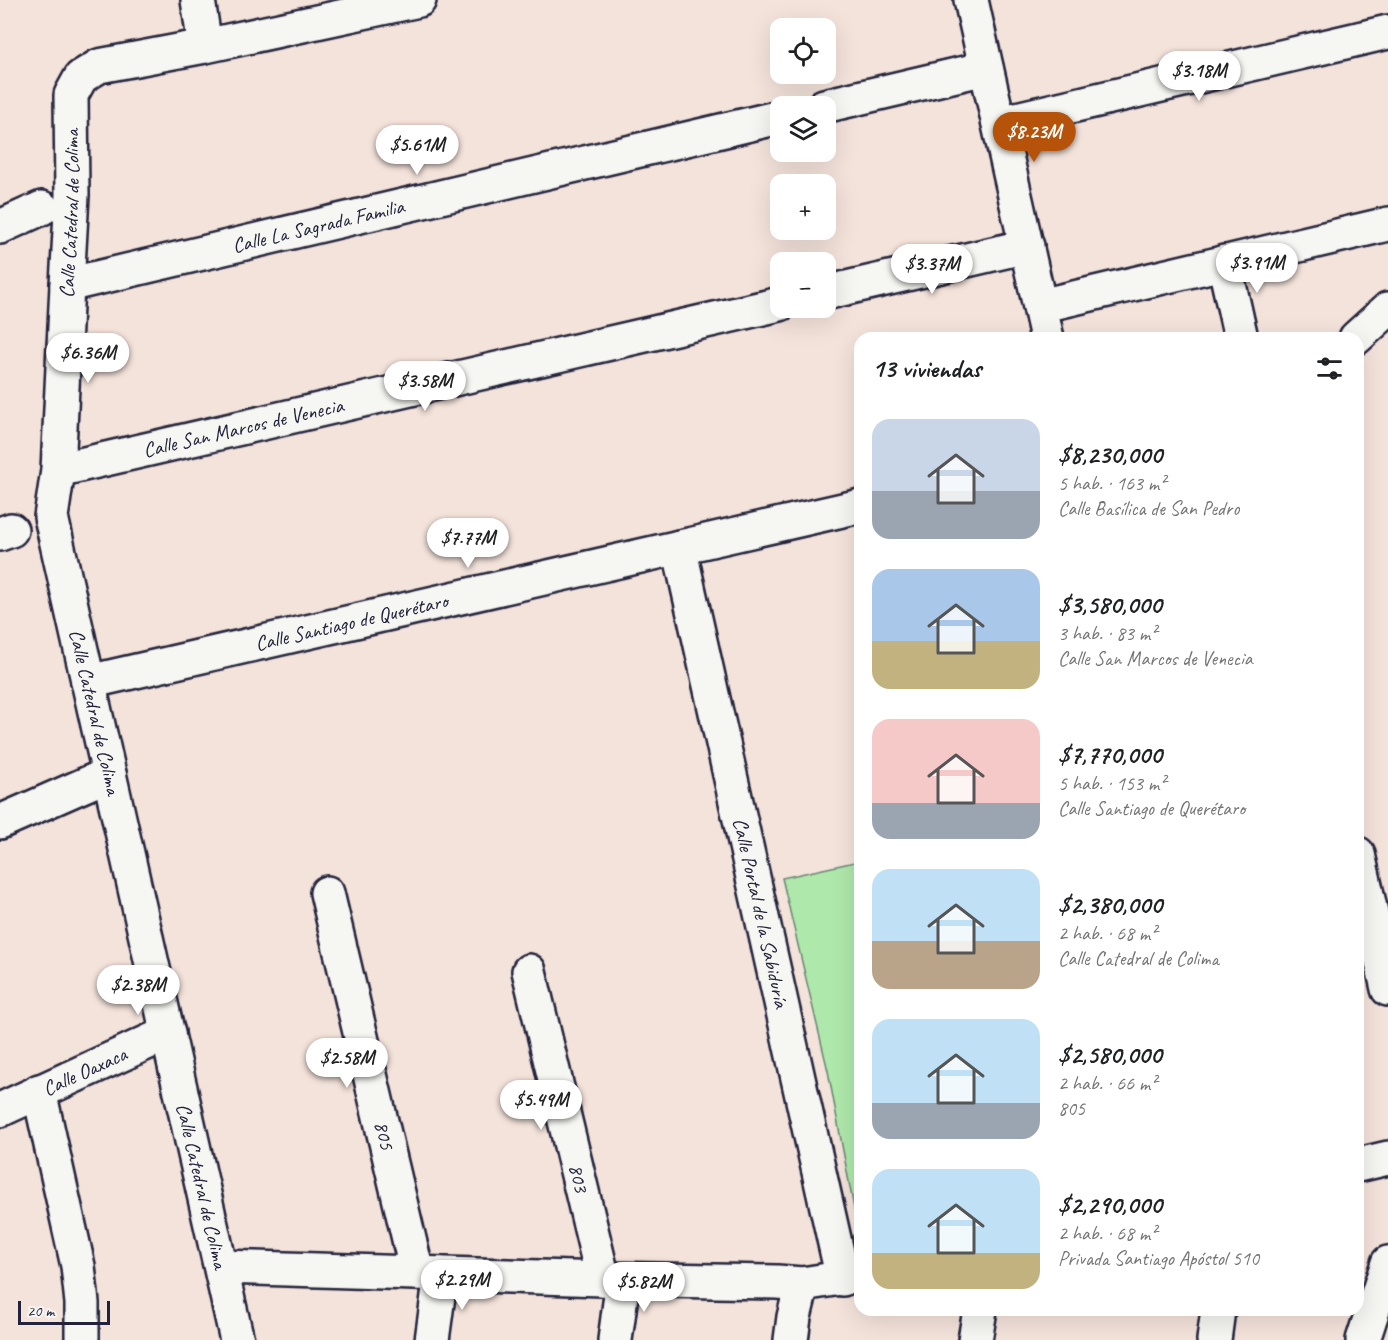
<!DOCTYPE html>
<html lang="es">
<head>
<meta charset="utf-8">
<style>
  body { margin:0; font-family:Caveat,sans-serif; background:#f6f6f6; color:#202124; height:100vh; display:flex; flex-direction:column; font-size:22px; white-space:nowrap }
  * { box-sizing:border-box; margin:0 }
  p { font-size:20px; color:#757577 }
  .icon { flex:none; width:33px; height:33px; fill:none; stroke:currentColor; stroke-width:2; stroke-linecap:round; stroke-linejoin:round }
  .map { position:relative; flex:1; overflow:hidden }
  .sheet { position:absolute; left:854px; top:332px; width:510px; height:984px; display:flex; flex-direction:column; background:#fff; border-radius:18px; box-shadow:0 6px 24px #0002 }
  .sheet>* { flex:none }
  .buttons { position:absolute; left:770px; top:18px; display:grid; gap:12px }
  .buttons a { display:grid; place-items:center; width:66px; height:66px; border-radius:12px; background:#fff; box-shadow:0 6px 24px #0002; font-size:30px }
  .scale { position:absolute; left:18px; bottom:15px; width:92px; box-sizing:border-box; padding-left:6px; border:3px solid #22223b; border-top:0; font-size:16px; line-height:21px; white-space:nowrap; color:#22223b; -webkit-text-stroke:4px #f6f6f2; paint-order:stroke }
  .price { position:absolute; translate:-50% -51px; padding:0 14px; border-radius:21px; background:#fff; color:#222; font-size:20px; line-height:39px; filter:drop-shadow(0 2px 3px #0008) }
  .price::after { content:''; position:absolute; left:50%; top:36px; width:18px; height:14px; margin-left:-9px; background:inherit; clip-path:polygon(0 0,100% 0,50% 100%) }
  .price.current { background:#b45309; color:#fff }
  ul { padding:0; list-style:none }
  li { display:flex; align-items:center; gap:18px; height:150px; padding:0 18px }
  li span { display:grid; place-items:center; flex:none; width:168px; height:120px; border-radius:18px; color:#555 }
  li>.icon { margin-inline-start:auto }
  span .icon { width:72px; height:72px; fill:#fffc; stroke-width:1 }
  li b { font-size:26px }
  h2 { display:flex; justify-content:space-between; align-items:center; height:72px; padding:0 18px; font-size:26px }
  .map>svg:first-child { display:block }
  .green { fill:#afe8ab; stroke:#688573; stroke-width:1.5 }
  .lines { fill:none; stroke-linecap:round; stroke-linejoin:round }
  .street-casing { stroke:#22223b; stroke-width:38 }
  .street { stroke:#f6f6f2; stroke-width:33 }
  .labels { text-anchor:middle; stroke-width:6; stroke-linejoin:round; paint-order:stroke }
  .street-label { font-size:21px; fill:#22223b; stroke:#f6f6f2 }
</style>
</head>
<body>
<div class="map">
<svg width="1388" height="1340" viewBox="0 0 1388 1340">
  <rect width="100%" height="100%" fill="#f4e3db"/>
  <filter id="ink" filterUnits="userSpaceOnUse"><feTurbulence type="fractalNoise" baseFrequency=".0167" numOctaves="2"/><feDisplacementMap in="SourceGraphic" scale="12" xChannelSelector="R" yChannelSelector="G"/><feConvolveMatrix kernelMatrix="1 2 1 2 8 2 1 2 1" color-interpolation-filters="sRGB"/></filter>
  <g filter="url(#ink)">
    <polygon class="green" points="859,861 860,861 859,1235 828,1071 782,878"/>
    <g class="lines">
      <g class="street-casing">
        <g id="street">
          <polyline points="198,0 205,46"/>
          <polyline points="971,0 1047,338"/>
          <polyline points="824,106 986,68"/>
          <polyline points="999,123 1388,32"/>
          <polyline points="0,227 42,208"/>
          <polyline points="1224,262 1241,338"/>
          <path id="s1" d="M67,285L780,117"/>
          <polyline points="825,293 1027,246"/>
          <polyline points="1040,306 1388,224"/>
          <polyline points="1356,338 1388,309"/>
          <path id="s2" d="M58,470L780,304"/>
          <polyline points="0,534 11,530"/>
          <path id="s3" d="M679,547L843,1279"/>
          <path id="s4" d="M88,682L860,506"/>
          <polyline points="0,822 109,774"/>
          <polyline points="1358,854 1388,989"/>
          <path id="s5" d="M327,893L417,1273"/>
          <path id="s6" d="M529,971L603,1279"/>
          <polyline points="39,1091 78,1266 82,1303 82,1340"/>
          <path id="s7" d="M0,1110L168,1033"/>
          <polyline points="1358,1165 1388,1158"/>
          <polyline points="221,1267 603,1279 777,1282 802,1284 860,1275"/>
          <path id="s8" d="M237,1340L51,517L58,470L67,285L72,195L71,95L81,77L99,66L205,46L419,0"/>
          <polyline points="432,1340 441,1274"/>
          <polyline points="615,1340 623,1280"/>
          <polyline points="791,1340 794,1317 802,1284"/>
          <polyline points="975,1340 980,1310"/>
          <polyline points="1214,1340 1218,1310"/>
          <polyline points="1363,1340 1388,1263"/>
        </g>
      </g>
      <use href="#street" class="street"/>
    </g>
  </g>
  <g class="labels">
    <g class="street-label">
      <text dy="7" stroke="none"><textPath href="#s8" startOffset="1148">Calle Catedral de Colima</textPath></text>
      <text dy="7" stroke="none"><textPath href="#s1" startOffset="258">Calle La Sagrada Familia</textPath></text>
      <text dy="7" stroke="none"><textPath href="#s2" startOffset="190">Calle San Marcos de Venecia</textPath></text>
      <text dy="7" stroke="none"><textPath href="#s4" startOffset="270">Calle Santiago de Querétaro</textPath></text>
      <text transform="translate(95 712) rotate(77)" y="7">Calle Catedral de Colima</text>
      <text dy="7" stroke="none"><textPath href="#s3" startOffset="375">Calle Portal de la Sabiduría</textPath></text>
      <text dy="7" stroke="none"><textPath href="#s7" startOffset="93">Calle Oaxaca</textPath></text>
      <text dy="7" stroke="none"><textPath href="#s5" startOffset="249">805</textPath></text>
      <text dy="7" stroke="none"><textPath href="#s6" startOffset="213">803</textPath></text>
      <text transform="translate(202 1186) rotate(77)" y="7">Calle Catedral de Colima</text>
    </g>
  </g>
</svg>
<div class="buttons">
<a><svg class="icon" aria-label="locate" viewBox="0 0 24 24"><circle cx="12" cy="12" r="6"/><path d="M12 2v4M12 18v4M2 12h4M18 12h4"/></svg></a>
<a><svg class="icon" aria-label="layers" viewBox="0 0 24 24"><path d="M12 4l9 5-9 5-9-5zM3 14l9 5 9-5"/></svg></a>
<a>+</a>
<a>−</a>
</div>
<div class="scale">20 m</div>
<b class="price" style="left:1199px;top:102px">$3.18M</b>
<b class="price current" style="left:1034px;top:163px">$8.23M</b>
<b class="price" style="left:417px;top:176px">$5.61M</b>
<b class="price" style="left:1257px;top:294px">$3.91M</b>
<b class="price" style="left:932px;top:295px">$3.37M</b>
<b class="price" style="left:88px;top:384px">$6.36M</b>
<b class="price" style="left:425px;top:412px">$3.58M</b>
<b class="price" style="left:468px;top:569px">$7.77M</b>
<b class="price" style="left:138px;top:1016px">$2.38M</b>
<b class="price" style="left:347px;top:1089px">$2.58M</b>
<b class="price" style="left:541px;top:1131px">$5.49M</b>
<b class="price" style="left:462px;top:1311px">$2.29M</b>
<b class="price" style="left:644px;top:1313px">$5.82M</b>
<section class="sheet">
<h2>13 viviendas<svg class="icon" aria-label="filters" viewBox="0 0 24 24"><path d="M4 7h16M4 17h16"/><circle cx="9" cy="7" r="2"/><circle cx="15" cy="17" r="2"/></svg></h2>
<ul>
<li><span style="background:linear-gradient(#c9d6e8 60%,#9aa5b1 0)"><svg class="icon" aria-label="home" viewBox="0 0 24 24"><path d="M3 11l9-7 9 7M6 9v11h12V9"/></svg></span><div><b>$8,230,000</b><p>5 hab. · 163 m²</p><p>Calle Basílica de San Pedro</p></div></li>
<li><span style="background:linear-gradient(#a9c7e8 60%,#c2b280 0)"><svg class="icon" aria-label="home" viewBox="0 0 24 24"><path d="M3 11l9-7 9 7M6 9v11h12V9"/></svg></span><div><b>$3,580,000</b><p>3 hab. · 83 m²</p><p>Calle San Marcos de Venecia</p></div></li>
<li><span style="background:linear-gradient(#f6c9c9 70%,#9aa5b1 0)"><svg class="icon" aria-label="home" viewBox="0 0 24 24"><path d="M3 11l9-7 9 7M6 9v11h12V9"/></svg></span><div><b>$7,770,000</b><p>5 hab. · 153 m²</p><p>Calle Santiago de Querétaro</p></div></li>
<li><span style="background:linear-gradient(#bfe0f5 60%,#b9a48a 0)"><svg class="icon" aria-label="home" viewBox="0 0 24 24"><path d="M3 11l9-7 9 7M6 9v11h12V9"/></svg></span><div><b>$2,380,000</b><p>2 hab. · 68 m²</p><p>Calle Catedral de Colima</p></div></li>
<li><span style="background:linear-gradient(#bfe0f5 70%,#9aa5b1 0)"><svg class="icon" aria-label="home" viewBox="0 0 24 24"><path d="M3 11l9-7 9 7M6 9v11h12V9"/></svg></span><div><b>$2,580,000</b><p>2 hab. · 66 m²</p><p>805</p></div></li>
<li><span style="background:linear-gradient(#bfe0f5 70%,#c2b280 0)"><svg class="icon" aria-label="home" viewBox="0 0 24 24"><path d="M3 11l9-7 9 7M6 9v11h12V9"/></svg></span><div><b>$2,290,000</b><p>2 hab. · 68 m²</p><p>Privada Santiago Apóstol 510</p></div></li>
</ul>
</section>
</div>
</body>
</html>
